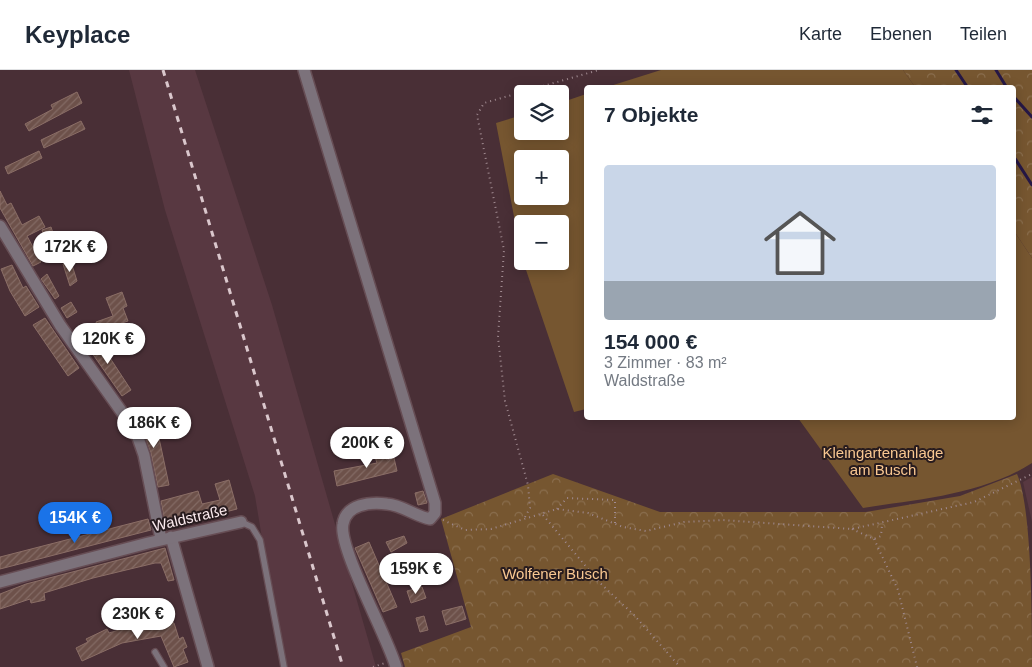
<!DOCTYPE html>
<html lang="de">
<head>
<meta charset="utf-8">
<style>
  body { margin:0; font-family:Arial,sans-serif; background:#f2f2f3; color:#1f2937; height:100vh; display:flex; flex-direction:column; font-size:19px; white-space:nowrap }
  * { box-sizing:border-box; margin:0 }
  p { font-size:16px; color:#747a83 }
  .icon { flex:none; width:28px; height:28px; fill:none; stroke:currentColor; stroke-width:2; stroke-linecap:round; stroke-linejoin:round }
  .map { position:relative; flex:1; overflow:hidden }
  .details { position:absolute; left:584px; top:15px; width:432px; height:335px; display:flex; flex-direction:column; background:#fff; border-radius:5px; box-shadow:0 2px 12px #0003 }
  .details>* { flex:none }
  .fabs { position:absolute; left:514px; top:15px; display:grid; gap:10px }
  .fabs a { display:grid; place-items:center; width:55px; height:55px; border-radius:5px; background:#fff; box-shadow:0 2px 12px #0003; font-size:25px }
  .price { position:absolute; translate:-50% -42px; padding:0 11px; border-radius:18px; background:#fff; color:#222; font-size:16px; line-height:32px; filter:drop-shadow(0 1px 2px #0008) }
  .price::after { content:''; position:absolute; left:50%; top:30px; width:15px; height:11px; margin-left:-8px; background:inherit; clip-path:polygon(0 0,100% 0,50% 100%) }
  .price.active { background:#1a73e8; color:#fff }
  ul { padding:0; list-style:none }
  li { display:grid; align-content:center; gap:10px; height:265px; padding:0 20px }
  li+li { border-top:1px solid #e0e1e3 }
  li span { display:grid; place-items:center; height:155px; border-radius:5px; color:#555 }
  li>.icon { margin-inline-start:auto }
  span .icon { width:90px; height:90px; fill:#fffc; stroke-width:1 }
  li b { font-size:21px }
  h2 { display:flex; justify-content:space-between; align-items:center; height:60px; padding:0 20px; font-size:21px }
  header { display:flex; align-items:center; gap:30px; box-sizing:border-box; height:70px; padding:0 25px; background:#fff; border-bottom:1px solid #e0e1e3 }
  header strong { font-size:24px }
  nav { display:flex; gap:28px; margin-inline-start:auto; font-size:18px }
  .map>svg:first-child { display:block }
  .built { fill:#583841 }
  .forest { fill:url(#forest-crowns) }
  .garden { fill:#765630; fill-rule:evenodd }
  .lines { fill:none; stroke-linecap:round; stroke-linejoin:round }
  .stream { stroke:#261745; stroke-width:3 }
  .building { fill:url(#building-hatch); stroke:#8b6e66 }
  .lane-casing { stroke:#664d54; stroke-width:8 }
  .street-casing { stroke:#664d54; stroke-width:14 }
  .path { stroke:#a08a90; stroke-width:2; stroke-dasharray:1 4; stroke-linecap:butt }
  .lane { stroke:#7c727b; stroke-width:5.5 }
  .street { stroke:#7c727b; stroke-width:11 }
  .rail { stroke:#dac7cc; stroke-width:3; stroke-dasharray:6 6; stroke-linecap:butt }
  .labels { text-anchor:middle; stroke-width:4; stroke-linejoin:round; paint-order:stroke }
  .park-label { font-size:15px; fill:#f9c791; stroke:#271b1e }
  .street-label { font-size:15px; fill:#fcebef; stroke:#271b1e }
</style>
</head>
<body>
<header>
<strong>Keyplace</strong>
<nav><a>Karte</a><a>Ebenen</a><a>Teilen</a></nav>
</header>
<div class="map">
<svg width="1032" height="597" viewBox="0 0 1032 597">
  <defs>
    <pattern id="forest-crowns" width="20" height="18" patternUnits="userSpaceOnUse" patternTransform="scale(1.25)"><rect width="20" height="18" fill="#765630"/><path d="M2 6a3 3 0 1 1 6 0M12 15a3 3 0 1 1 6 0" fill="none" stroke="#8a6e4e"/></pattern>
    <pattern id="building-hatch" width="6" height="6" patternUnits="userSpaceOnUse" patternTransform="scale(1.25)"><rect width="6" height="6" fill="#6d514a"/><path d="M-1 1l2-2M0 6l6-6M5 7l2-2" fill="none" stroke="#836a64"/></pattern>
  </defs>
  <rect width="100%" height="100%" fill="#492f36"/>
  <g class="built">
    <polygon points="129,0 195,0 272,235 376,597 286,597 278,564 255,426 165,140"/>
    <polygon points="1032,407 1032,452 1023,412"/>
  </g>
  <g class="forest">
    <polygon points="903,0 1032,0 1032,188 1014,161 1014,18 915,17"/>
    <path d="M553,404L660,442H866L960,426L1017,404C1032,437 1032,552 1032,597H405L401,583L471,557L441,449Z"/>
  </g>
  <g class="garden">
    <polygon points="661,0 903,0 915,17 607,17"/>
    <path d="M586,24V339L574,342L523,191H560V154H522V188L496,53L522,45V61H560V33ZM522,89H560V126H522Z"/>
    <path d="M1014,161L1032,188V393C982,425 920,429 863,438L798,348H1014Z"/>
  </g>
  <g class="lines">
    <g class="stream">
      <polyline points="956,0 968,18"/>
      <polyline points="996,0 1007,18"/>
      <polyline points="1014,27 1032,47"/>
      <polyline points="1014,87 1032,115"/>
    </g>
  </g>
  <g class="building">
    <polygon points="77,22 82,33 29,61 25,54 53,39 51,35"/>
    <polygon points="81,51 85,59 44,78 41,70"/>
    <polygon points="39,81 42,88 8,104 5,97"/>
    <polygon points="0,121 7,135 11,133 22,155 39,146 45,157 27,166 41,192 33,196 0,138"/>
    <polygon points="51,157 56,172 48,175 42,160"/>
    <polygon points="71,192 77,211 70,216 63,194"/>
    <polygon points="12,195 23,218 26,216 39,237 25,246 10,221 1,199"/>
    <polygon points="47,204 59,226 55,229 41,209"/>
    <polygon points="122,222 127,236 123,238 128,251 99,261 96,252 113,246 106,228"/>
    <polygon points="71,232 77,242 67,248 61,238"/>
    <polygon points="45,248 79,298 68,306 33,255"/>
    <polygon points="95,265 131,320 122,326 85,273"/>
    <polygon points="147,341 159,368 169,415 158,417 151,383 137,346"/>
    <polygon points="345,369 348,381 334,384 333,377 339,375 338,370"/>
    <polygon points="383,374 387,390 394,388 397,401 337,416 334,401 377,393 372,377"/>
    <polygon points="229,410 237,439 166,457 161,431 198,421 202,434 220,430 215,414"/>
    <polygon points="423,421 427,433 418,435 415,423"/>
    <polygon points="148,449 151,460 0,499 0,487"/>
    <polygon points="404,466 407,473 391,482 386,472"/>
    <polygon points="369,472 397,537 383,542 355,478"/>
    <polygon points="165,478 174,510 168,511 161,493 155,493 93,508 44,523 45,530 31,533 30,529 0,539 0,524 26,514"/>
    <polygon points="422,517 426,528 411,533 407,521"/>
    <polygon points="462,536 466,549 446,555 442,541"/>
    <polygon points="424,546 428,560 420,562 416,548"/>
    <polygon points="153,549 154,553 166,552 167,549 174,553 179,569 183,567 187,577 183,579 188,592 174,597 161,566 122,573 82,591 76,578 88,572 86,569 107,559 109,563 132,556 132,553"/>
  </g>
  <g class="lines">
    <g class="lane-casing">
      <g id="lane">
        <polyline points="241,452 252,457 260,470 284,597"/>
        <polyline points="155,582 164,597"/>
      </g>
    </g>
    <g class="street-casing">
      <g id="street">
        <path d="M304,0L435,433V443L430,449C415,446 402,435 387,434C370,432 346,434 343,454C338,478 387,565 396,597"/>
        <polyline points="0,156 60,255 136,362 144,385 161,469"/>
        <polyline points="171,467 208,597"/>
        <polyline points="0,512 148,473 241,452"/>
      </g>
    </g>
    <g class="path">
      <polyline points="557,439 567,428 615,430 615,453"/>
      <polyline points="543,445 598,511 634,545 680,597"/>
      <polyline points="525,447 530,438 528,415 505,331 498,267 504,180 477,45 484,33 599,0"/>
      <polyline points="443,450 465,460 491,459 557,439 588,443 623,457 646,461 684,452 722,450 852,459 974,432 1032,404"/>
      <polyline points="852,459 874,469 881,466 882,455"/>
      <polyline points="874,469 898,520 917,597"/>
      <polyline points="373,597 385,593"/>
    </g>
    <use href="#lane" class="lane"/>
    <use href="#street" class="street"/>
    <polyline class="rail" points="163,0 343,597"/>
  </g>
  <g class="labels">
    <g class="park-label">
      <text x="883" y="388">Kleingartenanlage<tspan x="883" dy="17">am Busch</tspan></text>
      <text x="555" y="509">Wolfener Busch</text>
    </g>
    <g class="street-label">
      <text transform="translate(190 448) rotate(-13)" y="5">Waldstraße</text>
    </g>
  </g>
</svg>
<div class="fabs">
<a><svg class="icon" aria-label="layers" viewBox="0 0 24 24"><path d="M12 4l9 5-9 5-9-5zM3 14l9 5 9-5"/></svg></a>
<a>+</a>
<a>−</a>
</div>
<b class="price" style="left:70px;top:203px">172K €</b>
<b class="price" style="left:108px;top:295px">120K €</b>
<b class="price" style="left:154px;top:379px">186K €</b>
<b class="price" style="left:367px;top:399px">200K €</b>
<b class="price active" style="left:75px;top:474px">154K €</b>
<b class="price" style="left:416px;top:525px">159K €</b>
<b class="price" style="left:138px;top:570px">230K €</b>
<section class="details">
<h2>7 Objekte<svg class="icon" aria-label="filters" viewBox="0 0 24 24"><path d="M4 7h16M4 17h16"/><circle cx="9" cy="7" r="2"/><circle cx="15" cy="17" r="2"/></svg></h2>
<ul>
<li><span style="background:linear-gradient(#c9d6e8 75%,#9aa5b1 0)"><svg class="icon" aria-label="home" viewBox="0 0 24 24"><path d="M3 11l9-7 9 7M6 9v11h12V9"/></svg></span><div><b>154 000 €</b><p>3 Zimmer · 83 m²</p><p>Waldstraße</p></div></li>
</ul>
</section>
</div>
</body>
</html>
